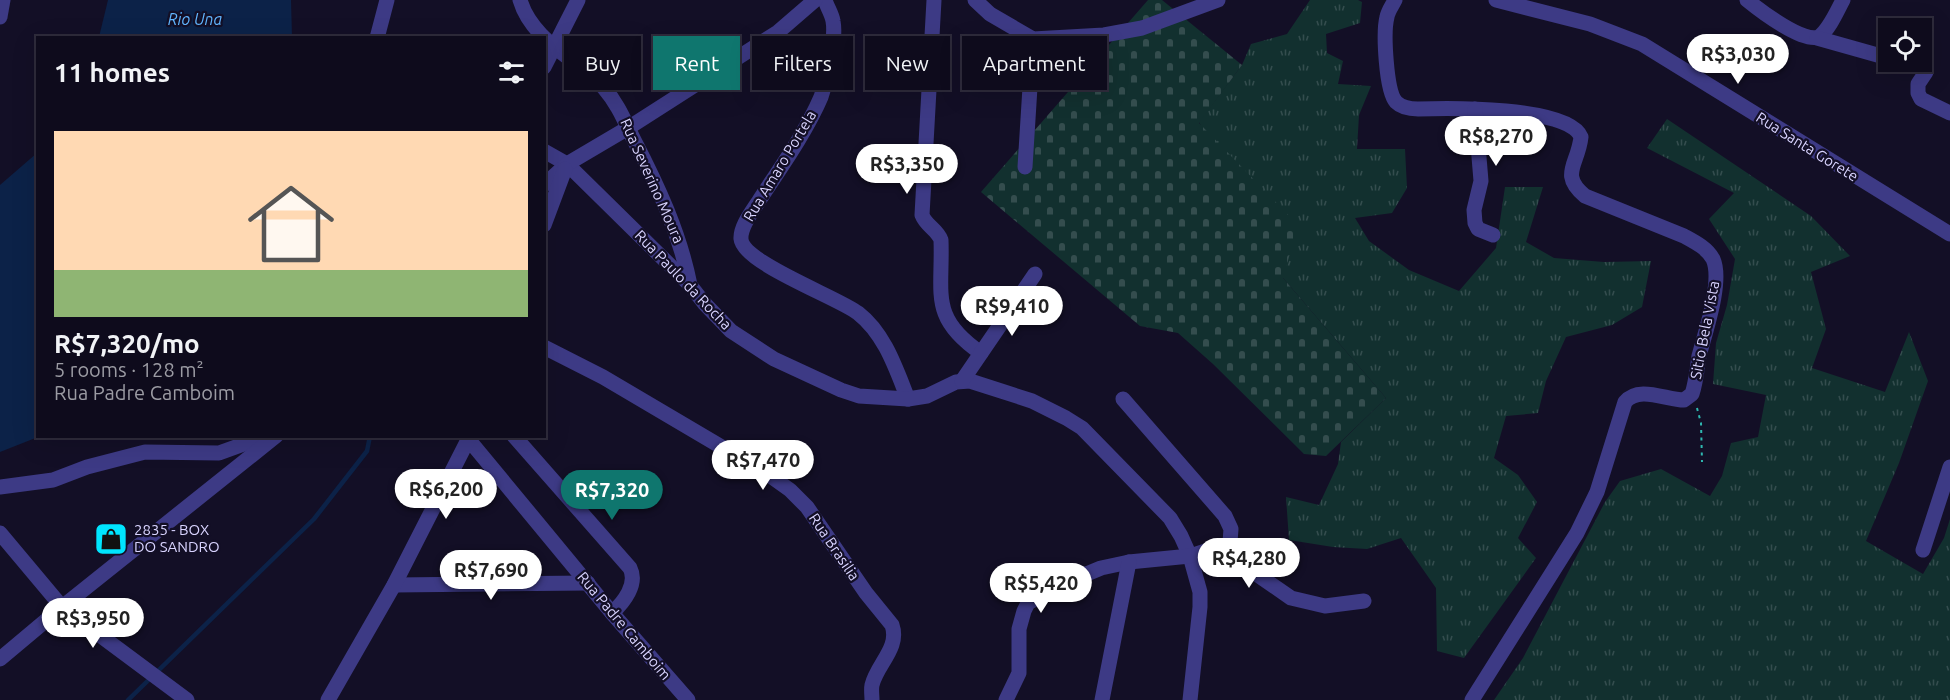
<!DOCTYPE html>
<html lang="en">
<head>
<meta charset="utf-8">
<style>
  body { margin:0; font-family:Ubuntu,sans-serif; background:#171425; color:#f1f3f6; height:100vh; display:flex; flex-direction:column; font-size:22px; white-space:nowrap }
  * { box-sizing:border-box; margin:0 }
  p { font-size:20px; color:#9b9ba3 }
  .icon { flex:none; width:33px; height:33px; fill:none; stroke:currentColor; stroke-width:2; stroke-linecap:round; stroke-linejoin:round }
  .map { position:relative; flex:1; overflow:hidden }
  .sheet { position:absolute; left:36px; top:36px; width:510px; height:402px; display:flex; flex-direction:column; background:#0e0b1c; border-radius:0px; box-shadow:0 6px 24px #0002,0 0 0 2px #2e2b3b }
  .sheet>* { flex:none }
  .guide { position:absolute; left:564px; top:36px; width:570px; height:54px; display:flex; gap:12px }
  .tools { position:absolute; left:1878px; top:18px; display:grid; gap:12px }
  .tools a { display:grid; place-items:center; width:54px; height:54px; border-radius:0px; background:#0e0b1c; box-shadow:0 6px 24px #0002,0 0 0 2px #2e2b3b; font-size:30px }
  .price { position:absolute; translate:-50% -51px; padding:0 14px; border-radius:21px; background:#fff; color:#222; font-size:20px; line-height:39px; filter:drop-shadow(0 2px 3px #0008) }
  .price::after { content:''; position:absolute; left:50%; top:36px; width:18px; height:14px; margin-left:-9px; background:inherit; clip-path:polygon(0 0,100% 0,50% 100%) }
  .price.active { background:#0f766e; color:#fff }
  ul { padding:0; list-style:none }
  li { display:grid; align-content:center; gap:12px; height:318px; padding:0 18px }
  li span { display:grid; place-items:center; height:186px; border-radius:0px; color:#555 }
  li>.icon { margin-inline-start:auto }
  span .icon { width:108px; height:108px; fill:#fffc; stroke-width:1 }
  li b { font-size:26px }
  h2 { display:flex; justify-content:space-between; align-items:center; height:72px; padding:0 18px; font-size:26px }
  .chip { padding:0 21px; border-radius:0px; background:#0e0b1c; box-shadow:0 6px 24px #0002,0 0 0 2px #2e2b3b; font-size:21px; line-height:54px }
  .chip.active { background:#0f766e; color:#fff }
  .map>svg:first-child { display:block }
  .grass { fill:url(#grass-tufts) }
  .cemetery { fill:url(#cemetery-stones) }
  .water { fill:#0c2248 }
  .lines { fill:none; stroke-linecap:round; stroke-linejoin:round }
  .stream { stroke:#0c2248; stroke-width:4.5 }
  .path { stroke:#2fb8b0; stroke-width:2; stroke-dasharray:3 4.5; stroke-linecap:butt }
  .minor { stroke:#3d3a85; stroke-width:15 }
  .labels { text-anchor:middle; stroke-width:4.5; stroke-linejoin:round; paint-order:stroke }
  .street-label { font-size:15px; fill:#d9d4ff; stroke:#130f26 }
  .poi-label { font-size:15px; fill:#d9d4ff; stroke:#130f26; text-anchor:start }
  .water-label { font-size:16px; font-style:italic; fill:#62b6ff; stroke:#130f26 }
</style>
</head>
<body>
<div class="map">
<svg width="1950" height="700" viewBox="0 0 1950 700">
  <defs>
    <pattern id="grass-tufts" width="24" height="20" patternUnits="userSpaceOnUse" patternTransform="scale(1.5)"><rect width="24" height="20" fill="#12302f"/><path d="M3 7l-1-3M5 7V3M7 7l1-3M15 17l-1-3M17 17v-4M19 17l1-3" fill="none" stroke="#344d4e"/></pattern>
    <pattern id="cemetery-stones" width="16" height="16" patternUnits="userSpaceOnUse" patternTransform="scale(1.5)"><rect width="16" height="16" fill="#12302f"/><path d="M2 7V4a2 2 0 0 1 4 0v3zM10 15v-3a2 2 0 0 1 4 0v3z" fill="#344d4e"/></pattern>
  </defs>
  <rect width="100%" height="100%" fill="#130f26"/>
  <g class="grass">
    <polygon points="1310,0 1358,0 1362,2 1360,23 1326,34 1327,53 1343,61 1338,84 1371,86 1359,115 1357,149 1405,149 1407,188 1392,213 1355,218 1369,241 1409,270 1459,291 1496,248 1505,187 1543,187 1526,242 1554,258 1604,262 1651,261 1642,307 1612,325 1566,337 1546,381 1538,413 1506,416 1494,458 1518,475 1537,502 1518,538 1536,558 1464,658 1437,651 1436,588 1401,538 1367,549 1333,547 1289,540 1286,497 1319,505 1338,464 1341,442 1386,398 1283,278 1199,122 1242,65 1251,44 1287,34"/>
    <polygon points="1667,119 1811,216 1850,256 1811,272 1826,329 1812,368 1885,392 1909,332 1928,381 1899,463 1866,541 1923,574 1944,538 1950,519 1950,700 1494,700 1523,658 1605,502 1620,481 1661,469 1710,496 1722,476 1731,443 1758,437 1766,395 1713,384 1716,343 1727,305 1735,259 1709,219 1734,193 1647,148"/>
  </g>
  <polygon class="cemetery" points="1148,0 1162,0 1242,65 1199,123 1298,225 1283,278 1386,398 1326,456 1304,454 1213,364 1178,333 1140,326 981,192"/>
  <g class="water">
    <polygon points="108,0 291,0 292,37 99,37"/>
    <polygon points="37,153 38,437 0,452 0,185"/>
  </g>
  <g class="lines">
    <polyline class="stream" points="128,700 314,519 367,451 370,436"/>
    <polyline class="path" points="1697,408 1701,423 1702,462"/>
    <g class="minor">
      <path d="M520,0C532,41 577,59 604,88C618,104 625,122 634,140C658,186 680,234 690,285"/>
      <path d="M825,0C827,7 832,14 833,21C835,32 833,42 831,53C828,68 826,83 821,97C806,132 781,167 760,199C754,209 740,226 741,239C743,263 839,298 858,313C885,334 896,369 908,399"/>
      <path d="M934,0L922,215C926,226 937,229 941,240C943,294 929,317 981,353"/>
      <polyline points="975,0 990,14 1033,39 1104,35 1142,28 1218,0"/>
      <path d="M1395,0C1392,6 1388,11 1387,17C1383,32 1386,91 1396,102C1402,108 1410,109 1418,109C1447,108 1569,106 1581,137C1578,165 1559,174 1585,196L1684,236C1695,242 1707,248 1713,259C1723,281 1705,333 1699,356C1697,369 1696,382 1692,394L1684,400C1666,400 1639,385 1625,402L1597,492L1577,533L1472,700"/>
      <polyline points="1496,0 1590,24 1642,44 1950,234"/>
      <path d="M1747,0C1758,9 1806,46 1820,36C1830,28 1837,11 1843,0"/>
      <polyline points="0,17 3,0"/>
      <polyline points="377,38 387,0"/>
      <polyline points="1817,38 1888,58"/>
      <polyline points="1897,62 1924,68 1926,72 1918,84 1918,93 1921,99 1950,113"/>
      <polyline points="544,67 578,0"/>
      <polyline points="1475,109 1481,181 1474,210 1475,223 1478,229 1493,235"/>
      <polyline points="544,151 567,164 690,285 704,303 731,331 774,359 841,390 859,396 908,399 927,396 956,382 970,381 1032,401 1066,418 1082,428 1170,518 1181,536 1190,556 1200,592 1200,607 1190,700"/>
      <polyline points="1025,167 1033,39"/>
      <polyline points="544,185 567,164 628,128 778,32 815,0"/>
      <polyline points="544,225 565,169"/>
      <path d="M544,347L603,377L769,475L790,490L807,507L866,593L892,625C900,648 877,664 872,685C871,690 872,695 872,700"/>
      <polyline points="962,381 1035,274"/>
      <polyline points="1123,399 1225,516 1231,529 1229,555"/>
      <path d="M514,436L630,568C638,584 624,602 612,613"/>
      <polyline points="469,440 612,613 688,700"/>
      <polyline points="0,487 53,480 87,467 145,452 219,453 266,436"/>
      <polyline points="0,533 62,607 187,700"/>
      <polyline points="1923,550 1950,467"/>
      <polyline points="394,585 588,583"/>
      <polyline points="0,659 62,607 276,436"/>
      <polyline points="328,700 394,585 470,436"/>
      <polyline points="1006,700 1019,673 1019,629 1024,611 1028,603 1060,585 1101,568 1129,562 1190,556 1208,550 1216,550 1229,555 1291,598 1325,606 1364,601"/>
      <polyline points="1102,700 1129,562"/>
    </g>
  </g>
  <defs>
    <g id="shop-square" transform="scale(1.725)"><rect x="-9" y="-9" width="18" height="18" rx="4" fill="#00e5ff" stroke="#130f26"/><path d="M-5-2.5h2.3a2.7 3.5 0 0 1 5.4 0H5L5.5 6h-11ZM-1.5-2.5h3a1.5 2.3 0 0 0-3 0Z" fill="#111"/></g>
  </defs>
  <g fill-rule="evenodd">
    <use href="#shop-square" x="111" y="539"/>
  </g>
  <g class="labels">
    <g class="street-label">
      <text transform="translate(1807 147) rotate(32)" y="5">Rua Santa Gorete</text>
      <text transform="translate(780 166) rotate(-59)" y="5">Rua Amaro Portela</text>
      <text transform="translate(652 181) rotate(66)" y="5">Rua Severino Moura</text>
      <text transform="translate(683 280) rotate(46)" y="5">Rua Paulo da Rocha</text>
      <text transform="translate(1705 330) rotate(-79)" y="5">Sitio Bela Vista</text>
      <text transform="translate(834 547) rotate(56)" y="5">Rua Brasilia</text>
      <text transform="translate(624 626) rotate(50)" y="5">Rua Padre Camboim</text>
    </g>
    <g class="poi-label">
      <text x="134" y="535">2835 - BOX<tspan x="134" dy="17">DO SANDRO</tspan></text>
    </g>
    <g class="water-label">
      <text x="195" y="25">Rio Una</text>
    </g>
  </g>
</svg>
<div class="tools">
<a><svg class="icon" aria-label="locate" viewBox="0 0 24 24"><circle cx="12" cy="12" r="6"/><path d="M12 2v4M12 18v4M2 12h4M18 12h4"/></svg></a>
</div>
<b class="price" style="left:1738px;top:85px">R$3,030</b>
<b class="price" style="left:1496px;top:167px">R$8,270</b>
<b class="price" style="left:907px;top:195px">R$3,350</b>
<b class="price" style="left:1012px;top:337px">R$9,410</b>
<b class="price" style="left:763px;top:491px">R$7,470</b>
<b class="price" style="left:446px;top:520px">R$6,200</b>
<b class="price active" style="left:612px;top:521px">R$7,320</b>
<b class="price" style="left:1249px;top:589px">R$4,280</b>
<b class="price" style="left:491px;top:601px">R$7,690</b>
<b class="price" style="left:1041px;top:614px">R$5,420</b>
<b class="price" style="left:93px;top:649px">R$3,950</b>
<div class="guide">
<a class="chip">Buy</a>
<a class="chip active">Rent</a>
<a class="chip">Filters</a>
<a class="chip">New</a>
<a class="chip">Apartment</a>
</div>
<section class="sheet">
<h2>11 homes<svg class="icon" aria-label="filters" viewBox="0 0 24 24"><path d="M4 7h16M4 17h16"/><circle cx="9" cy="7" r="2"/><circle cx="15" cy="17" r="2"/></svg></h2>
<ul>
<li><span style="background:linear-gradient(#ffd9b3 75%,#8fb573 0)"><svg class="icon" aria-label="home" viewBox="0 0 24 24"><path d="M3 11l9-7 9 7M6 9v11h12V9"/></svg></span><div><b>R$7,320/mo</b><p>5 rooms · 128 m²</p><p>Rua Padre Camboim</p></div></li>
</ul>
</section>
</div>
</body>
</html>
